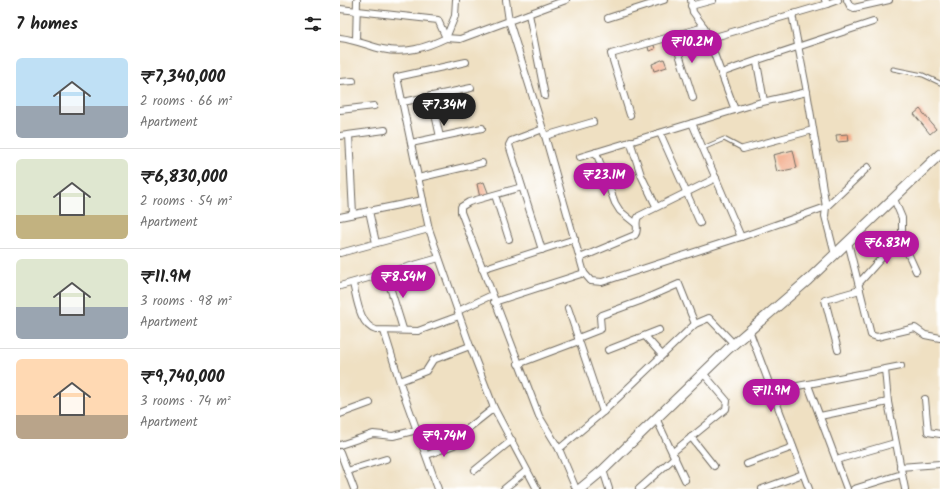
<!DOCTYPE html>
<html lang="en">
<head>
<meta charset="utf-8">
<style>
  body { margin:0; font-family:Kalam,sans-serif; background:#f6f6f6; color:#222; height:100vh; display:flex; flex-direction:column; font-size:15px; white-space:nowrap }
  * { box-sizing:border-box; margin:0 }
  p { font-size:13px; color:#767676 }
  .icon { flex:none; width:22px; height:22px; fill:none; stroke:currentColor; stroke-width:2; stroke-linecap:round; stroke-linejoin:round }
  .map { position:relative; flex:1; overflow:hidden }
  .side { display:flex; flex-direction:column; background:#fff; width:340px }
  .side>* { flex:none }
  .price { position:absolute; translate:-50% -34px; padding:0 9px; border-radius:14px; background:#b5179e; color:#fff; font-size:13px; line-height:26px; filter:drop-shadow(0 1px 2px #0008) }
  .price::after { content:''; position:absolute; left:50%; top:24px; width:12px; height:9px; margin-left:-6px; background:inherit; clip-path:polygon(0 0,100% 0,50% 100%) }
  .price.active { background:#222; color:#fff }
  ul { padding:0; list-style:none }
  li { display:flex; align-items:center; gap:12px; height:100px; padding:0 16px }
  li+li { border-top:1px solid #e0e0e0 }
  li span { display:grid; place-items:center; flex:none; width:112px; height:80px; border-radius:6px; color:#555 }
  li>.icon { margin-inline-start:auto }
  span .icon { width:48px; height:48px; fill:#fffc; stroke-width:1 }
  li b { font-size:17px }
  h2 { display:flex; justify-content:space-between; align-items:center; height:48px; padding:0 16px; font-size:17px }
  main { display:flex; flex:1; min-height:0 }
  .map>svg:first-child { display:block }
  .building { fill:#f2a581 }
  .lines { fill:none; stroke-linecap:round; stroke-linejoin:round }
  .lane-casing { stroke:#706a60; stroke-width:5 }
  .street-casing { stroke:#706a60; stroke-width:8 }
  .secondary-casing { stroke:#706a60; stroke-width:11 }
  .lane { stroke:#fff; stroke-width:3 }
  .street { stroke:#fff; stroke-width:6 }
  .secondary { stroke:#fff; stroke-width:9 }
</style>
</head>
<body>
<main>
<section class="side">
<h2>7 homes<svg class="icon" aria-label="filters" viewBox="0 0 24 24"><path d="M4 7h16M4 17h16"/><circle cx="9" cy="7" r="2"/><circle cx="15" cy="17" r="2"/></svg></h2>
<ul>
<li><span style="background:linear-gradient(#bfe0f5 60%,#9aa5b1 0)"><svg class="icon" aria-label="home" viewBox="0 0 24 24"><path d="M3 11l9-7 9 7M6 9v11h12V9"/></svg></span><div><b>₹7,340,000</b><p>2 rooms · 66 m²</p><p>Apartment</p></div></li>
<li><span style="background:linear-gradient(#dfe7d0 70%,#c2b280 0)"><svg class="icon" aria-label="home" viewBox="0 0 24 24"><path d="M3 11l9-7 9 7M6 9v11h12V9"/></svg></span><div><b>₹6,830,000</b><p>2 rooms · 54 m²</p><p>Apartment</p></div></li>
<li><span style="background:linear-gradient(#dfe7d0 60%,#9aa5b1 0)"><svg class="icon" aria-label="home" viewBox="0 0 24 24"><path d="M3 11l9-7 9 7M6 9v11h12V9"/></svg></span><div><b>₹11.9M</b><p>3 rooms · 98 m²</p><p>Apartment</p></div></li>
<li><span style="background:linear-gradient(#ffd9b3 70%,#b9a48a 0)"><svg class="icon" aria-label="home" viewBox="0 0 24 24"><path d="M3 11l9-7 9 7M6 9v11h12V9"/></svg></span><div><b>₹9,740,000</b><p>3 rooms · 74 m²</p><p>Apartment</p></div></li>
</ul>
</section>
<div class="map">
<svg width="600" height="489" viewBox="0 0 600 489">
  <rect width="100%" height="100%" fill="#fff"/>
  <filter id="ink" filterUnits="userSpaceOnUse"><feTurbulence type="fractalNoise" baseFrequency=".025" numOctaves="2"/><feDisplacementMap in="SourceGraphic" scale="8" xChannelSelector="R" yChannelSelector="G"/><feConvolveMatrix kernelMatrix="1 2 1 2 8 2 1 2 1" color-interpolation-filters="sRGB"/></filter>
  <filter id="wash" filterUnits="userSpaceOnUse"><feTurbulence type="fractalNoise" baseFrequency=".012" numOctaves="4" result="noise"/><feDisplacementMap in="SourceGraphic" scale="16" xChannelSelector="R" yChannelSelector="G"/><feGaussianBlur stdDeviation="0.9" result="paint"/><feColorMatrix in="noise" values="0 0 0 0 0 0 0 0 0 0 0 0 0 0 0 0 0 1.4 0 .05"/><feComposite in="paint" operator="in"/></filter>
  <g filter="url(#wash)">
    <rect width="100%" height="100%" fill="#efe0c2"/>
    <g id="blocks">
      <g class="building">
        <polygon points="314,45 315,49 309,51 308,47"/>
        <polygon points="324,59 327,67 314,71 312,64"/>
        <polygon points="580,109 596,129 590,134 574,114"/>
        <polygon points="508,134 509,141 497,142 496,135"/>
        <polygon points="453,150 457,168 437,172 433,155"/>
        <polygon points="144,182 149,195 140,198 137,184"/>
      </g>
    </g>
  </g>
  <g filter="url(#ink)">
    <use href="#blocks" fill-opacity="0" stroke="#706a60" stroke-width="1"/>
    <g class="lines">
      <g class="lane-casing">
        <g id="lane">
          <polyline points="553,69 583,75 600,83"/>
          <polyline points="363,148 384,139 403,149"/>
        </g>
      </g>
      <g class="street-casing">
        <g id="street">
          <polyline points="226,0 169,21 205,136 244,273 251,281 262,282 401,237 486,207 528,167"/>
          <polyline points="351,0 353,12 364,27 395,110"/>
          <polyline points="485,0 487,4 498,0"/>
          <polyline points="507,0 510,6 514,8 549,0"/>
          <polyline points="351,6 373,0"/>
          <polyline points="0,9 98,20 106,38 120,39 169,21 166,0"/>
          <polyline points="189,14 205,96"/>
          <polyline points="452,14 467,92 486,207 485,216 495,255"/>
          <polyline points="268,18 324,0"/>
          <polyline points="333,35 353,98"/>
          <path d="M0,38C17,40 28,46 42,49C66,54 85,48 106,38L115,16L116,0"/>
          <polyline points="368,39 487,4"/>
          <polyline points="16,40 17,0"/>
          <polyline points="126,62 57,77 89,229 130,346 154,408 197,489"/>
          <polyline points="381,73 418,60"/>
          <polyline points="0,82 13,81"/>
          <polyline points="91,96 100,137"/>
          <polyline points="424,101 417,63 418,60 533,22"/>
          <polyline points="63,102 131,88"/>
          <polyline points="0,110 34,106"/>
          <polyline points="290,115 271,54 364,27"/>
          <polyline points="352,123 401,237"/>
          <polyline points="320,133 360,223"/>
          <polyline points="9,135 13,214"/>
          <polyline points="0,136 45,130"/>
          <polyline points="205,136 253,122"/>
          <polyline points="290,141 301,175 316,206"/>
          <polyline points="71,143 142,128"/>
          <polyline points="403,149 473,130"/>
          <polyline points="256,152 275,203 280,211 296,224"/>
          <polyline points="240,157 418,103 467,92"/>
          <polyline points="78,178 142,163"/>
          <polyline points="182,187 129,202 121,207 121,212 199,416 219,449"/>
          <polyline points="155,195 169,239"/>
          <polyline points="554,199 562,218 562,240 576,271"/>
          <polyline points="29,211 36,243"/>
          <polyline points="0,217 83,200"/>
          <polyline points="508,242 531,335 537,337 575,328 585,335 600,338"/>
          <polyline points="202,250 169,145 171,141 203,129"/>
          <polyline points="0,253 89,229"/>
          <path d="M240,258L295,235C300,229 293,222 299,216L376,178"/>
          <polyline points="142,269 235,239"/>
          <polyline points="46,274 63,329"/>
          <polyline points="519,283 562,235"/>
          <path d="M13,284C17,298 19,325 36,330L78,331L119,316"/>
          <polyline points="0,286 99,258"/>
          <polyline points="154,302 244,273"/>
          <polyline points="228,308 263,412"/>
          <polyline points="118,311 152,295"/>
          <polyline points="409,330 469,489"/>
          <polyline points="44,331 63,392 98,489"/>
          <polyline points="305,336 322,355"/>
          <polyline points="238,338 261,329 260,317 262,315 300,301 339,284 355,324"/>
          <polyline points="268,350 319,330"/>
          <polyline points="498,350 485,300 520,290"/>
          <polyline points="178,364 239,341"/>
          <polyline points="545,369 548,402 565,489"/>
          <polyline points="60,381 86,371 93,360 130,346"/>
          <polyline points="468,385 507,489"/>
          <polyline points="432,391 561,366"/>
          <polyline points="585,399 588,432 600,434"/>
          <polyline points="0,414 30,403"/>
          <polyline points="480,416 548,402"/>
          <polyline points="316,418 345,480"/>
          <polyline points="126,430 154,408"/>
          <polyline points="351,437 374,466"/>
          <polyline points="0,445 33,434 53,436 77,430"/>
          <polyline points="0,452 14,489"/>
          <polyline points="333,452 386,409 387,401 363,373"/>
          <polyline points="87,455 114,445"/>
          <polyline points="496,460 555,443"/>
          <polyline points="407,464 453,447"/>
          <polyline points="560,467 600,464"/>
          <polyline points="135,470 172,440"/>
          <polyline points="263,470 269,489"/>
          <polyline points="7,471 46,459"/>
          <polyline points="164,489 186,471"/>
          <polyline points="236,489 219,449 263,412 355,324 369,318 394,344"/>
          <polyline points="299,489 335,457"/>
          <polyline points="422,489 463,474"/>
          <polyline points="514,489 562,474"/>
        </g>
      </g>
      <g class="secondary-casing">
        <polyline id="secondary" points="240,489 263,470 388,349 468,280 600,154"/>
      </g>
      <use href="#lane" class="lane"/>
      <use href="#street" class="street"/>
      <use href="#secondary" class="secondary"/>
    </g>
  </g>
</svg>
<b class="price" style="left:352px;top:64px">₹10.2M</b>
<b class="price active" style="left:104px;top:127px">₹7.34M</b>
<b class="price" style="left:264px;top:197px">₹23.1M</b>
<b class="price" style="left:547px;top:265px">₹6.83M</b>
<b class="price" style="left:63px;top:299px">₹8.54M</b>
<b class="price" style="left:431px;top:413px">₹11.9M</b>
<b class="price" style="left:104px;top:458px">₹9.74M</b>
</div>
</main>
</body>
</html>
